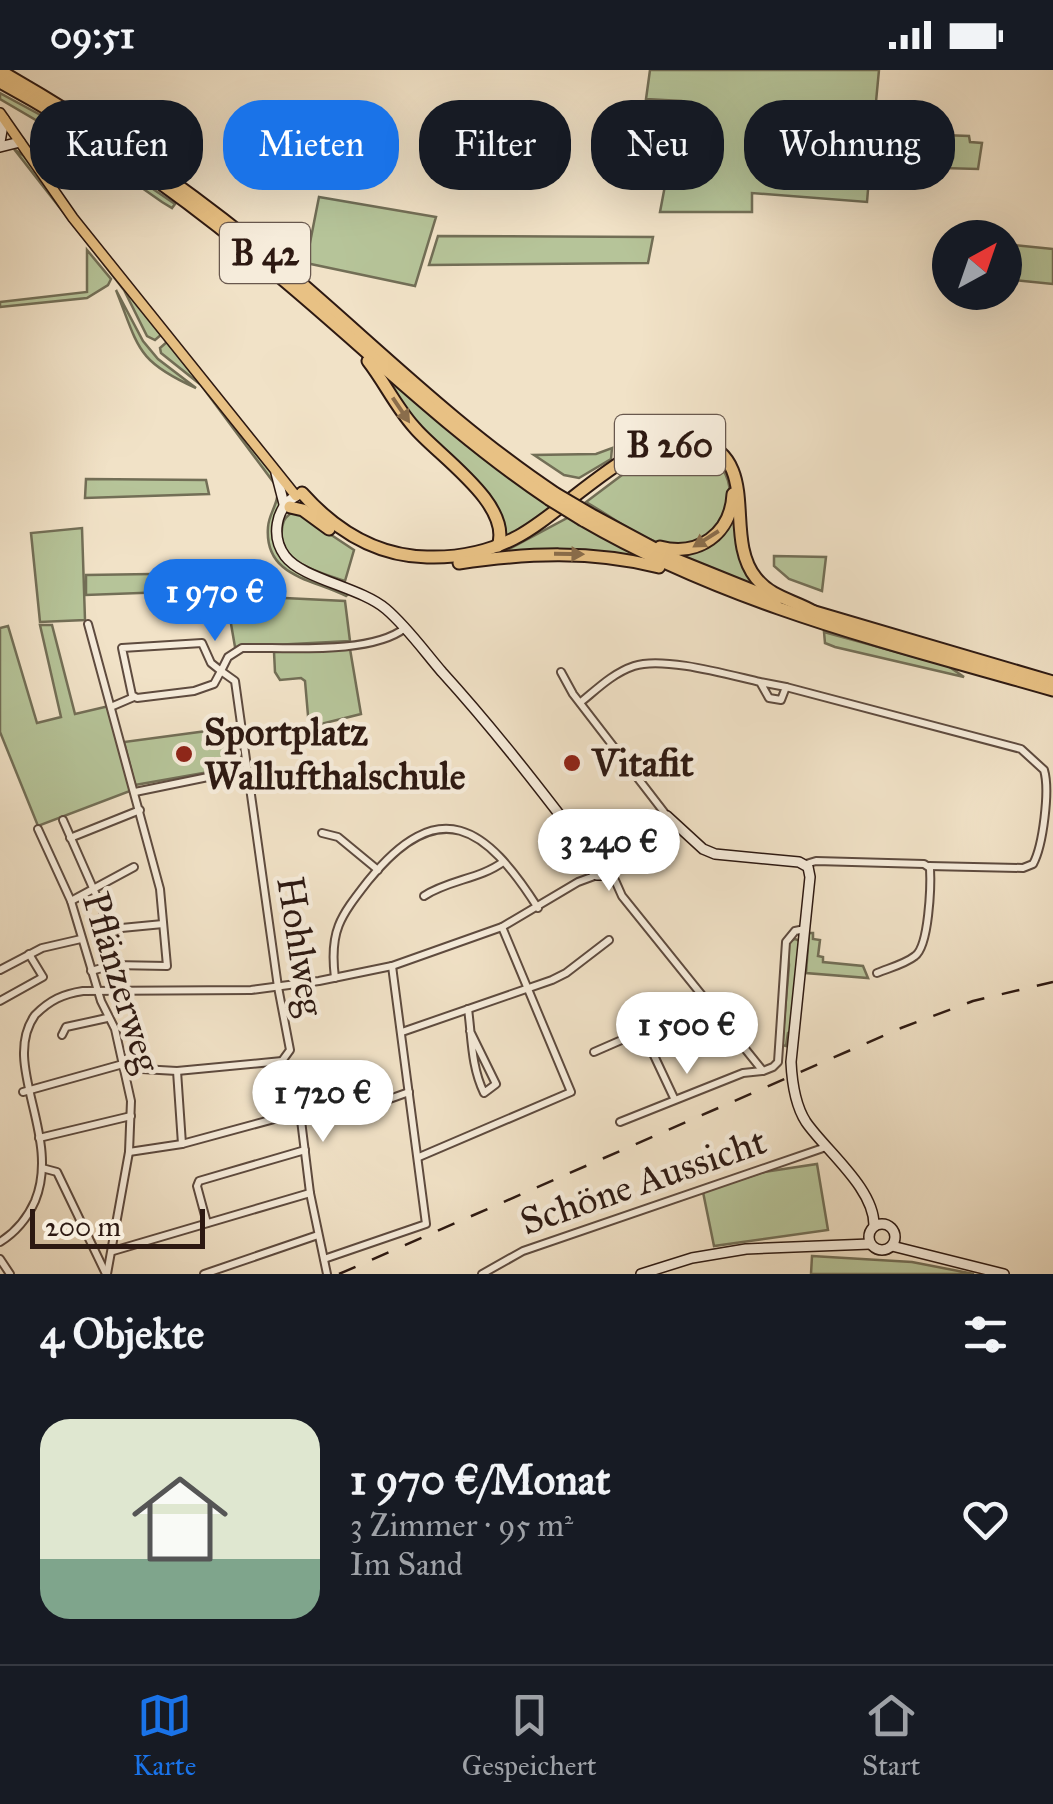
<!DOCTYPE html>
<html lang="de">
<head>
<meta charset="utf-8">
<style>
  body { margin:0; font-family:"IM FELL Great Primer",serif; background:#242831; color:#f1f3f6; height:100vh; display:flex; flex-direction:column; font-size:38px; white-space:nowrap }
  * { box-sizing:border-box; margin:0 }
  p { font-size:32px; color:#9ea1a6 }
  .icon { flex:none; width:55px; height:55px; fill:none; stroke:currentColor; stroke-width:2; stroke-linecap:round; stroke-linejoin:round }
  .map { position:relative; height:1204px; overflow:hidden }
  .side { display:flex; flex-direction:column; background:#171b24; flex:1 }
  .side>* { flex:none }
  .banner { position:absolute; left:30px; top:30px; width:995px; height:90px; display:flex; gap:20px }
  .needle { width:65px; rotate:40deg }
  .tools { position:absolute; left:932px; top:150px; display:grid; gap:20px }
  .tools a { display:grid; place-items:center; width:90px; height:90px; border-radius:50%; background:#171b24; box-shadow:0 10px 40px #0002; font-size:50px }
  .scale { position:absolute; left:30px; bottom:25px; width:175px; box-sizing:border-box; padding-left:10px; border:5px solid #2d1912; border-top:0; font-size:28px; line-height:35px; white-space:nowrap; color:#2d1912; -webkit-text-stroke:8px #f6ecdb; paint-order:stroke }
  .price { position:absolute; translate:-50% -85px; padding:0 22px; border-radius:35px; background:#fff; color:#222; font-size:32px; line-height:65px; filter:drop-shadow(0 2px 5px #0008) }
  .price::after { content:''; position:absolute; left:50%; top:60px; width:30px; height:22px; margin-left:-15px; background:inherit; clip-path:polygon(0 0,100% 0,50% 100%) }
  .price.current { background:#1a73e8; color:#fff }
  ul { padding:0; list-style:none }
  li { display:flex; align-items:center; gap:30px; height:250px; padding:0 40px }
  li span { display:grid; place-items:center; flex:none; width:280px; height:200px; border-radius:30px; color:#555 }
  li>.icon { margin-inline-start:auto }
  span .icon { width:120px; height:120px; fill:#fffc; stroke-width:1 }
  li b { font-size:42px }
  h2 { display:flex; justify-content:space-between; align-items:center; height:120px; padding:0 40px; font-size:42px }
  .pill { padding:0 35px; border-radius:40px; background:#171b24; box-shadow:0 10px 40px #0002; font-size:35px; line-height:90px }
  .pill.current { background:#1a73e8; color:#fff }
  .status { display:flex; justify-content:space-between; align-items:center; height:70px; padding:0 50px; background:#171b24; direction:ltr }
  .status svg { height:28px; fill:currentColor }
  .menu { display:flex; justify-content:space-around; align-items:center; height:140px; border-top:2px solid #363941; background:#171b24; font-size:28px; color:#9ea1a6 }
  .menu a { display:grid; justify-items:center; gap:5px }
  .menu .current { color:#1a73e8 }
  .map>svg:first-child { display:block }
  .green { fill:#b6c499; stroke:#726e56; stroke-width:2.5 }
  .lines { fill:none; stroke-linecap:round; stroke-linejoin:round }
  .street-casing { stroke:#5e4b3f; stroke-width:10 }
  .secondary-casing { stroke:#2d1912; stroke-width:12 }
  .primary-casing { stroke:#2d1912; stroke-width:12 }
  .highway-casing { stroke:#2d1912; stroke-width:15 }
  .street { stroke:#f6ecdb; stroke-width:6 }
  .secondary { stroke:#f6ecdb; stroke-width:9 }
  .primary { stroke:#e8c184; stroke-width:9 }
  .highway { stroke:#e8c184; stroke-width:11 }
  .rail { stroke:#2d1912; stroke-width:2.5; stroke-dasharray:18 18; stroke-linecap:butt }
  .highway-bridge-casing { stroke:#2d1912; stroke-width:15; stroke-linecap:butt }
  .highway-bridge { stroke:#e8c184; stroke-width:11 }
  .oneway { fill:#8a6d4b }
  .poi-dot { fill:#8f2418; stroke:#f6ecdb; stroke-width:4 }
  .labels { text-anchor:middle; stroke-width:9; stroke-linejoin:round; paint-order:stroke }
  .shield { fill:#f6ecdb; stroke:#69584e; stroke-width:2.5 }
  .shield-label { font-size:35px; font-weight:bold; fill:#2d1912 }
  .poi-label { font-size:38px; font-weight:bold; fill:#2d1912; stroke:#f6ecdb; text-anchor:start }
  .street-label { font-size:38px; fill:#2d1912; stroke:#f6ecdb }
</style>
</head>
<body>
<div class="status"><b>09:51</b><svg viewBox="0 0 49 12"><path d="M0 12V9h3v3zM5 12V6h3v6zM10 12V3h3v9zM15 12V0h3v12zM26 1h20v11H26zM47 4h2v5h-2z"/></svg></div>
<div class="map">
<svg width="1053" height="1204" viewBox="0 0 1053 1204">
  <rect width="100%" height="100%" fill="#f1e2c7"/>
  <filter id="stains"><feTurbulence type="fractalNoise" baseFrequency=".002" numOctaves="4"/><feColorMatrix values="0 0 0 0 .2 0 0 0 0 .09 0 0 0 0 .02 0 0 0 .5 -.17"/></filter>
  <radialGradient id="worn" r=".72"><stop offset=".6" stop-color="#630" stop-opacity="0"/><stop offset="1" stop-color="#630" stop-opacity=".3"/></radialGradient>
  <g class="green">
    <polygon points="650,0 879,0 874,53 914,53 915,64 969,66 970,72 982,73 978,99 870,96 867,132 752,123 752,142 660,142 681,31 646,29"/>
    <polygon points="0,23 59,55 175,134 172,138 162,132 92,83 0,29"/>
    <polygon points="14,79 24,86 162,264 155,270 147,266 124,220"/>
    <polygon points="319,127 436,147 415,216 306,193"/>
    <polygon points="438,166 653,167 648,193 429,195"/>
    <polygon points="1005,174 1053,179 1053,214 1005,209"/>
    <polygon points="87,180 111,209 108,215 87,228 0,237 0,232 87,222"/>
    <path d="M116,220L143,271L158,289L196,318C136,291 139,278 116,220Z"/>
    <path d="M168,271C193,301 272,388 281,420C286,443 262,458 283,487C297,507 330,513 352,521L346,526C313,509 264,507 268,457C269,442 280,433 277,417L201,315L161,283L160,278Z"/>
    <polygon points="376,295 557,440 503,471 500,454 427,368"/>
    <path d="M680,376C765,386 729,497 660,473C634,465 609,445 586,432L646,387Z"/>
    <polygon points="612,378 611,389 579,408 564,405 534,385 596,384"/>
    <polygon points="86,409 206,410 209,424 85,428"/>
    <path d="M295,441L354,480L345,511C322,503 277,493 282,459C283,449 287,445 295,441Z"/>
    <polygon points="734,442 738,468 771,523 715,503 670,481 691,481"/>
    <polygon points="571,446 649,489 496,486"/>
    <polygon points="82,458 85,550 40,552 31,463"/>
    <polygon points="774,486 826,487 822,521 789,509 774,496"/>
    <polygon points="219,503 221,520 86,525 86,505"/>
    <polygon points="226,525 345,531 350,571 235,577"/>
    <polygon points="40,555 52,555 75,644 109,636 130,721 38,756 0,662 0,558 8,556 37,653 61,647"/>
    <polygon points="824,562 948,596 964,607 835,577 825,573"/>
    <polygon points="350,579 361,644 309,657 305,611 301,608 280,610 275,602 274,582"/>
    <polygon points="237,657 243,696 135,715 124,672"/>
    <polygon points="809,863 813,863 813,869 820,870 818,886 823,887 823,892 863,896 868,908 806,903"/>
    <polygon points="795,869 800,871 791,961 788,963 786,976 782,975 789,895 787,873"/>
    <polygon points="817,1094 828,1160 714,1176 703,1122 764,1102"/>
    <polygon points="812,1186 912,1192 974,1204 811,1204"/>
  </g>
  <g class="lines">
    <g class="street-casing">
      <g id="street">
        <polyline points="88,554 160,819 167,896 113,895 91,901"/>
        <polygon points="202,573 211,593 221,601 214,614 194,621 137,628 132,625 122,578"/>
        <polyline points="561,602 573,624 667,746"/>
        <path d="M786,617L1021,679L1044,700C1050,720 1043,776 1033,794L1023,798L929,796"/>
        <path d="M581,632C597,619 613,603 634,596C663,586 729,605 760,612L769,628L781,630L786,617L760,612"/>
        <polyline points="113,636 134,627"/>
        <polyline points="135,722 247,699"/>
        <polyline points="63,750 111,859 163,854"/>
        <polyline points="38,759 71,831 101,931 115,959 131,1031 129,1082 107,1204"/>
        <polyline points="322,763 338,767 378,800"/>
        <polyline points="70,768 140,740"/>
        <path d="M806,794L816,791L924,794L930,798C931,816 929,876 915,886C905,894 889,898 877,903"/>
        <polyline points="610,799 622,826 763,1001 773,997 778,992 786,872 795,861 805,859"/>
        <path d="M424,826C448,810 480,809 503,792"/>
        <polyline points="71,831 134,797"/>
        <polyline points="111,859 113,895"/>
        <polyline points="0,900 42,878 81,869"/>
        <path d="M335,908C329,861 340,847 368,811C439,723 486,756 538,838"/>
        <polyline points="0,931 43,907 29,884"/>
        <path d="M468,939C472,968 471,996 484,1023L496,1014L470,961"/>
        <polyline points="642,960 674,1028"/>
        <polyline points="402,962 552,910 566,903 609,870"/>
        <polyline points="62,965 66,957 107,948"/>
        <polyline points="594,982 656,955"/>
        <polyline points="124,998 177,1001 282,991"/>
        <polyline points="177,1001 182,1074"/>
        <polyline points="23,1022 123,994"/>
        <polyline points="356,1041 409,1022"/>
        <polyline points="620,1052 743,1003 762,1001"/>
        <polyline points="39,1068 131,1046"/>
        <polyline points="129,1082 182,1074 300,1042"/>
        <polyline points="419,1087 571,1022 502,857"/>
        <polyline points="42,1098 57,1102 106,1204"/>
        <polyline points="207,1153 197,1116 199,1111 305,1080"/>
        <path d="M0,1172C16,1162 27,1149 35,1131C62,1066 0,994 35,945C50,930 63,924 83,921L251,920L319,911L392,896L502,857L578,812L597,805"/>
        <polyline points="113,1181 310,1123"/>
        <polyline points="0,1189 10,1204"/>
        <polyline points="324,1189 426,1154 392,896"/>
        <polyline points="204,1204 318,1165"/>
        <path d="M327,1204L310,1123L300,1042L282,991L290,980L278,917L235,611L221,601L228,587L242,578C285,577 371,585 405,558"/>
        <polyline points="482,1204 523,1181 826,1077"/>
      </g>
    </g>
    <g class="secondary-casing">
      <g id="secondary">
        <polyline points="0,72 4,49"/>
        <polyline points="0,77 20,72"/>
        <polyline points="276,403 284,434"/>
        <path d="M296,426C275,438 271,467 285,486C302,509 360,517 386,539C407,557 424,581 442,602C492,657 537,715 582,774L590,791"/>
        <polyline points="585,777 609,788 610,799 603,805 597,805 591,799 590,791 597,785"/>
        <path d="M604,785L667,746L703,779L715,784L799,792L808,797L810,807L791,992C792,1013 795,1035 806,1052C826,1081 875,1119 874,1156"/>
        <circle cx="882" cy="1167" r="13"/>
        <polyline points="892,1176 1004,1204"/>
        <polyline points="641,1204 692,1188 746,1179 870,1174"/>
      </g>
    </g>
    <g class="primary-casing">
      <polyline id="primary" points="0,43 73,148 296,426 302,423"/>
    </g>
    <g class="highway-casing">
      <g id="highway">
        <path d="M0,1C102,59 197,125 287,201C376,277 458,359 556,424"/>
        <path d="M0,12C100,66 193,133 280,207C370,282 452,364 549,429"/>
        <path d="M368,291C385,313 396,337 414,357C436,384 513,434 498,476"/>
        <path d="M302,423C335,460 376,486 427,487C457,488 488,482 515,468C564,444 642,353 698,370C763,391 722,466 756,508C772,528 794,530 814,542"/>
        <polyline points="290,437 303,440 329,459"/>
        <polyline points="590,444 672,488 776,530"/>
        <path d="M583,450C731,536 890,573 1053,620"/>
        <path d="M660,477C698,487 731,464 733,424"/>
        <path d="M459,493C528,483 591,480 659,497"/>
        <polyline points="808,540 1053,612"/>
      </g>
    </g>
    <use href="#street" class="street"/>
    <use href="#secondary" class="secondary"/>
    <use href="#primary" class="primary"/>
    <use href="#highway" class="highway"/>
    <polyline class="rail" points="339,1204 901,958 973,931 1053,912"/>
    <g class="highway-bridge-casing">
      <g id="highway-bridge">
        <polyline points="556,424 590,444"/>
        <polyline points="549,429 583,450"/>
      </g>
    </g>
    <use href="#highway-bridge" class="highway-bridge"/>
  </g>
  <defs><path id="oneway-solid" d="M-6-.8H1V-3.2L6.5 0L1 3.2V.8H-6Z" transform="scale(2.5)"/></defs>
  <g class="oneway">
    <use href="#oneway-solid" transform="translate(401 340) rotate(56)"/>
    <use href="#oneway-solid" transform="translate(706 469) rotate(148)"/>
    <use href="#oneway-solid" transform="translate(569 484) rotate(1)"/>
  </g>
  <g class="poi-dot">
    <circle cx="184" cy="684" r="10"/>
    <circle cx="572" cy="693" r="10"/>
  </g>
  <g class="labels">
    <g class="shield">
      <rect x="220" y="153" width="90" height="60" rx="8"/>
      <rect x="615" y="345" width="110" height="60" rx="8"/>
    </g>
    <g class="shield-label">
      <text x="265" y="195">B 42</text>
      <text x="670" y="387">B 260</text>
    </g>
    <g class="poi-label">
      <text x="204" y="675">Sportplatz<tspan x="204" dy="44">Wallufthalschule</tspan></text>
      <text x="592" y="706">Vitafit</text>
    </g>
    <g class="street-label">
      <text transform="translate(301 876) rotate(81)" y="13">Hohlweg</text>
      <text transform="translate(122 912) rotate(73)" y="13">Pflänzerweg</text>
      <text transform="translate(643 1111) rotate(-19)" y="13">Schöne Aussicht</text>
    </g>
  </g>
  <rect width="100%" height="100%" filter="url(#stains)"/>
  <rect width="100%" height="100%" fill="url(#worn)"/>
</svg>
<div class="tools">
<a><svg class="needle" viewBox="-14 -14 28 28"><path d="M0-13l5 13h-10z" fill="#e53935"/><path d="M0 13l5-13h-10z" fill="#9ea1a6"/></svg></a>
</div>
<div class="scale">200 m</div>
<b class="price current" style="left:215px;top:574px">1 970 €</b>
<b class="price" style="left:609px;top:824px">3 240 €</b>
<b class="price" style="left:687px;top:1007px">1 500 €</b>
<b class="price" style="left:323px;top:1075px">1 720 €</b>
<div class="banner">
<a class="pill">Kaufen</a>
<a class="pill current">Mieten</a>
<a class="pill">Filter</a>
<a class="pill">Neu</a>
<a class="pill">Wohnung</a>
</div>
</div>
<section class="side">
<h2>4 Objekte<svg class="icon" aria-label="filters" viewBox="0 0 24 24"><path d="M4 7h16M4 17h16"/><circle cx="9" cy="7" r="2"/><circle cx="15" cy="17" r="2"/></svg></h2>
<ul>
<li><span style="background:linear-gradient(#dfe7d0 70%,#7fa58c 0)"><svg class="icon" aria-label="home" viewBox="0 0 24 24"><path d="M3 11l9-7 9 7M6 9v11h12V9"/></svg></span><div><b>1 970 €/Monat</b><p>3 Zimmer · 95 m²</p><p>Im Sand</p></div><svg class="icon" aria-label="heart" viewBox="0 0 24 24"><path d="M12 20l-8-8c-3-5 5-10 8-4 3-6 11-1 8 4z"/></svg></li>
</ul>
</section>
<nav class="menu">
<a class="current"><svg class="icon" aria-label="map" viewBox="0 0 24 24"><path d="M3 6l6-2 6 2 6-2v14l-6 2-6-2-6 2zM9 4v14M15 6v14"/></svg>Karte</a>
<a><svg class="icon" aria-label="saved" viewBox="0 0 24 24"><path d="M7 4h10v16l-5-4-5 4z"/></svg>Gespeichert</a>
<a><svg class="icon" aria-label="home" viewBox="0 0 24 24"><path d="M3 11l9-7 9 7M6 9v11h12V9"/></svg>Start</a>
</nav>
</body>
</html>
